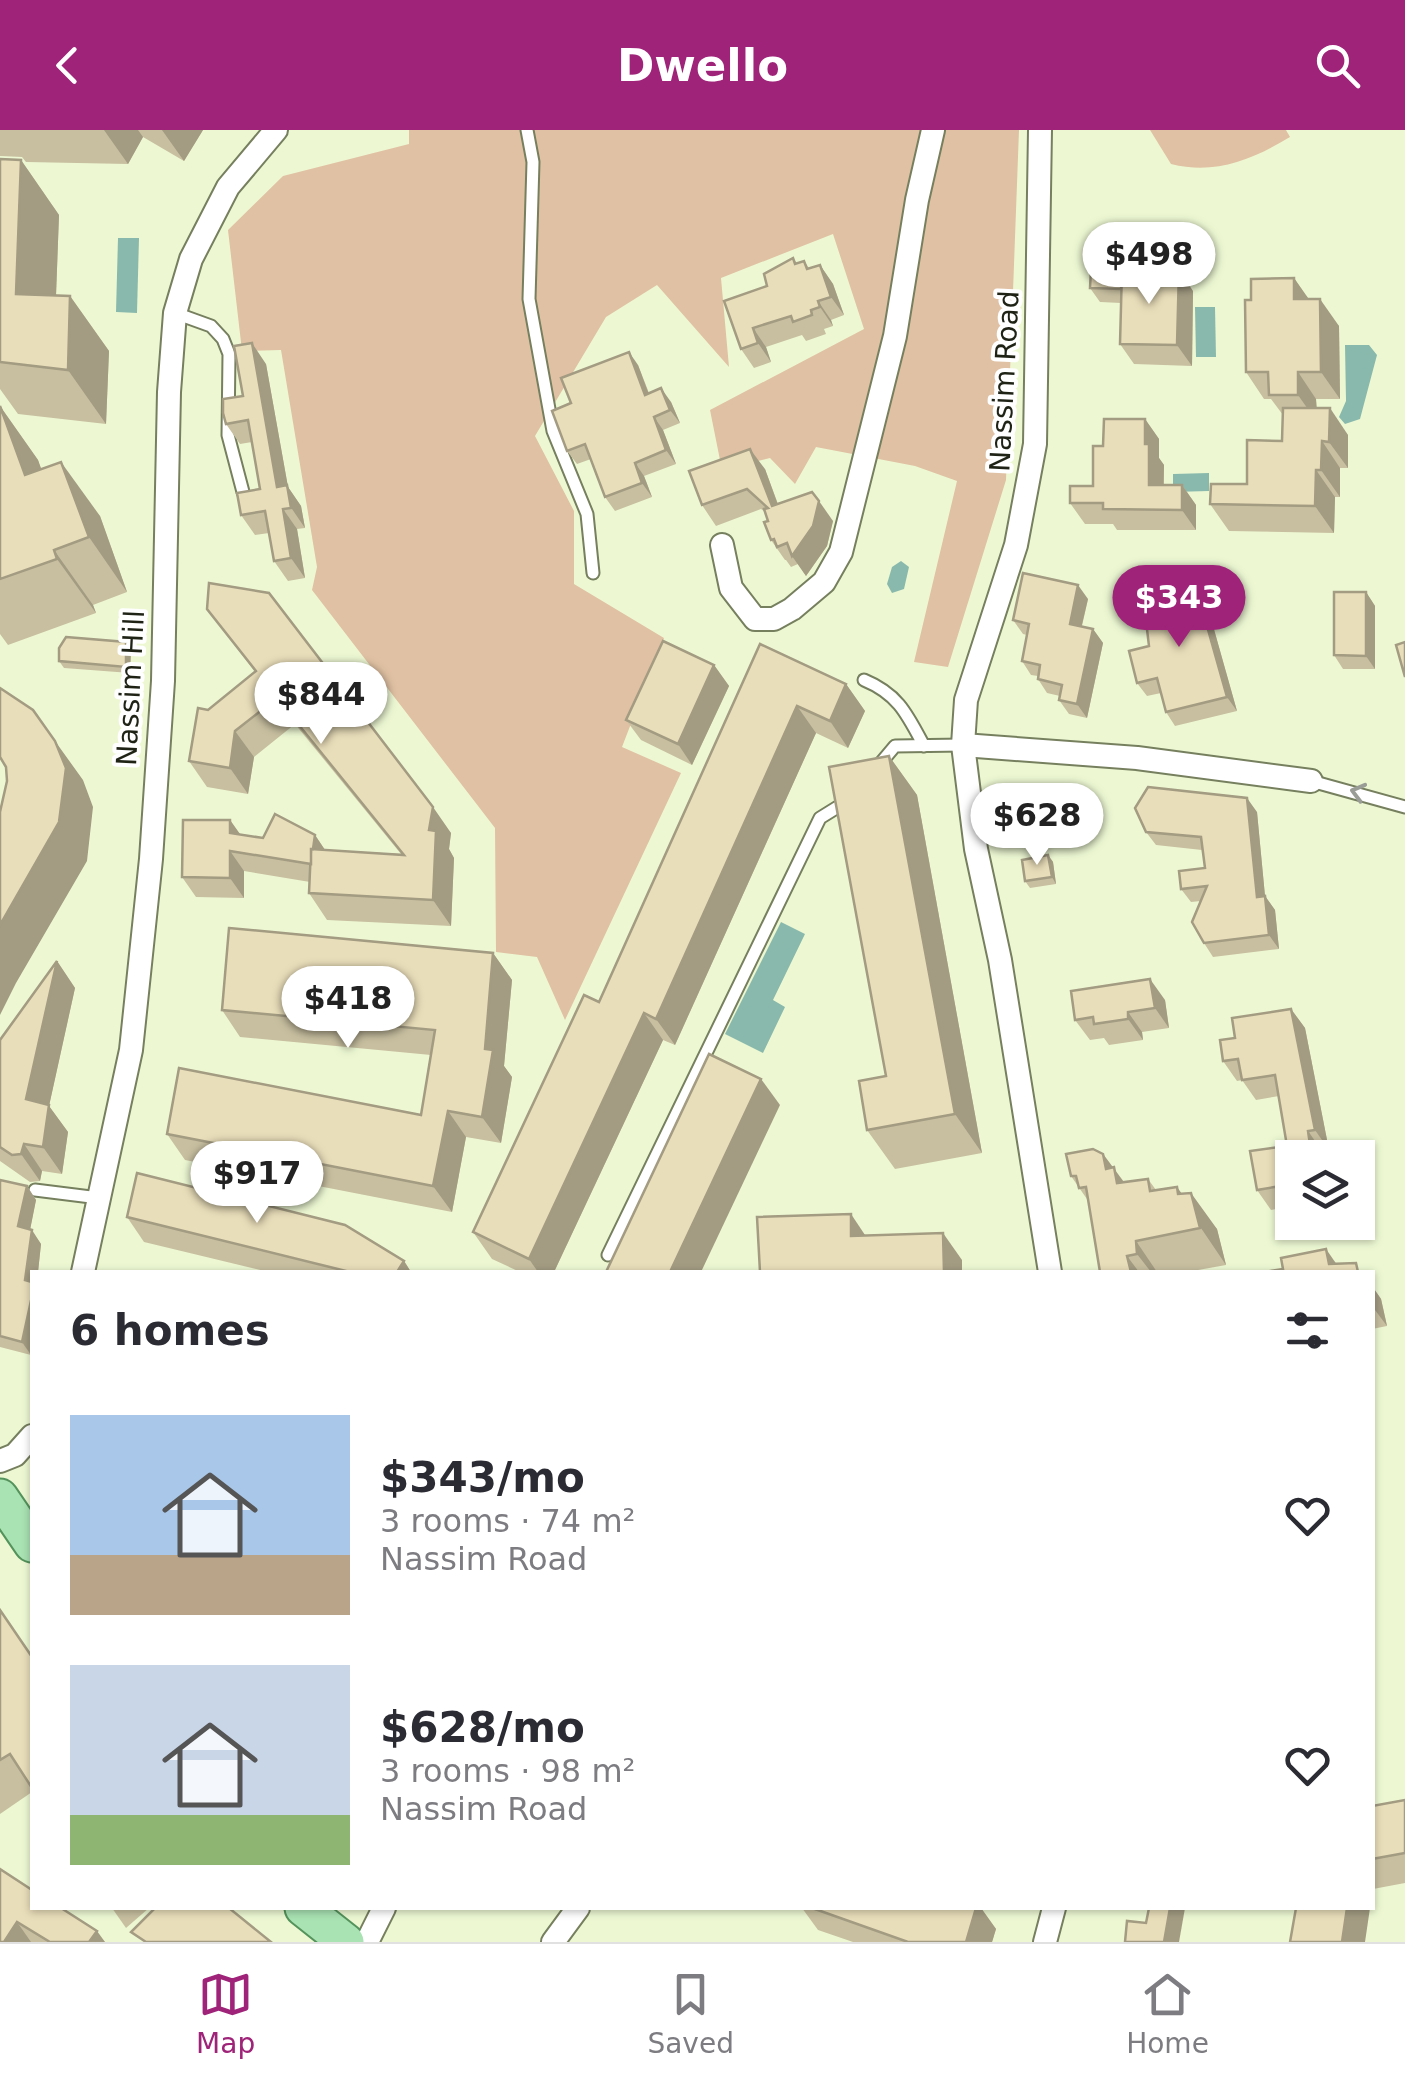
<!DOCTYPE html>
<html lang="en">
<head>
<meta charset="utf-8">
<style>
  body { margin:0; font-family:"DejaVu Sans",sans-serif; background:#f7f7f7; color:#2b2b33; height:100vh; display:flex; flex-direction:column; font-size:38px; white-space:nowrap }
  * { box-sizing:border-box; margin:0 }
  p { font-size:32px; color:#7c7c81 }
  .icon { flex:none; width:55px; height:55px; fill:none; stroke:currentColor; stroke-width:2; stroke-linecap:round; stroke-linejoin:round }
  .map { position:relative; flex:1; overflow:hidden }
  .side { position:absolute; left:30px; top:1140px; width:1345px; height:640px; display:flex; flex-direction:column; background:#fff; border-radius:0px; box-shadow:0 2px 8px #0004 }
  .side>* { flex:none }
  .buttons { position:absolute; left:1275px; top:1010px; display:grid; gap:20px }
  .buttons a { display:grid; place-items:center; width:100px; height:100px; border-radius:0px; background:#fff; box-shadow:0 2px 8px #0004; font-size:50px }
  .price { position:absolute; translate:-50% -85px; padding:0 22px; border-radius:35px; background:#fff; color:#222; font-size:32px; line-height:65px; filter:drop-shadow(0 2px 5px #0008) }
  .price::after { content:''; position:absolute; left:50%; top:60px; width:30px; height:22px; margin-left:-15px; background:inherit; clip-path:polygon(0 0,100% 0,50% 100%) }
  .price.current { background:#9e2379; color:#fff }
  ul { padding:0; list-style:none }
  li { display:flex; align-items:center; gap:30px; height:250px; padding:0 40px }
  li span { display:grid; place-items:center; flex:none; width:280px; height:200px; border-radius:0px; color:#555 }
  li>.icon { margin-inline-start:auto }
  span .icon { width:120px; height:120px; fill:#fffc; stroke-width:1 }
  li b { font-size:42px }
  h2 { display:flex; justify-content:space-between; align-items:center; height:120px; padding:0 40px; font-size:42px }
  header { display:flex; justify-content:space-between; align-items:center; height:130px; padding:0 40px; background:#9e2379; color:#fff; font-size:45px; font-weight:700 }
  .menu { display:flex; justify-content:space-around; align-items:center; height:140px; border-top:2px solid #e1e1e2; background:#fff; font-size:28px; color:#7c7c81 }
  .menu a { display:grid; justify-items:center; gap:5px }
  .menu .current { color:#9e2379 }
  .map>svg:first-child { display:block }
  .green { fill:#e0c1a3 }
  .water { fill:#89b9ac }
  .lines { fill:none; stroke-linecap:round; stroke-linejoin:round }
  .lane-casing { stroke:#767f5e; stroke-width:15 }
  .street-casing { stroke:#767f5e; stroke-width:26 }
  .primary-casing { stroke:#54935b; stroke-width:39 }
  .lane { stroke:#fff; stroke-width:11 }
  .street { stroke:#fff; stroke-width:22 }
  .primary { stroke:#a9e2b3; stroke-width:35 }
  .wall { fill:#c8bfa0 }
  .shaded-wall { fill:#a39b82 }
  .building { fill:#e9deba; stroke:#a39b82; stroke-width:2.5 }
  .oneway { stroke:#9a9c96 }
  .labels { text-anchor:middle; stroke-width:8; stroke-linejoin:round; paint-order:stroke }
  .street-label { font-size:28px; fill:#1f2316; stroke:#fff }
</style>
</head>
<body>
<header><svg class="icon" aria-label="back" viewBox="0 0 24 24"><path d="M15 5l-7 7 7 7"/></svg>Dwello<svg class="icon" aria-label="search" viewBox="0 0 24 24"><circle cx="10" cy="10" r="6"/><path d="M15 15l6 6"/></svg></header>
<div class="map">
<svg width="1405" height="1812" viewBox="0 0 1405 1812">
  <rect width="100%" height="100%" fill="#edf8d3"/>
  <g class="green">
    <polygon points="409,0 1019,0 1006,350 948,537 914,532 957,351 915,336 816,317 795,354 770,328 722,340 710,280 864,199 833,104 721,148 729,237 657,155 606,187 535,306 574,381 574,454 664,508 622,617 681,643 565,890 537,827 496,822 495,698 312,460 317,437 281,220 242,221 228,100 283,46 409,14"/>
    <path d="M1150,0H1286L1290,7C1252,30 1215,45 1171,34Z"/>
  </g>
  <g class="water">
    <polygon points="118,108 139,108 137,183 116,182"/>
    <polygon points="1195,177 1215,177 1216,227 1196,227"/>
    <polygon points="1345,215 1369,215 1377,225 1360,289 1345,294 1339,287 1346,271"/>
    <polygon points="1209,343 1209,361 1173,362 1173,344"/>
    <polygon points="901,431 909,437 904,459 892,463 887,454 892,437"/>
    <polygon points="781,792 805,804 773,870 785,877 763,923 725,904"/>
  </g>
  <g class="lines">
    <g class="lane-casing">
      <g id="lane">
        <polyline points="527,0 533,32 529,169 553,301 587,384 593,443"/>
        <polyline points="175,183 211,196 223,209 229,224 228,305 243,362"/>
        <path d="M864,550C898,564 907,584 924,616"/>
        <polyline points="874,641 895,616 963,615"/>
        <polyline points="1311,651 1405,677"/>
        <polyline points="35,1060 99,1068"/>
        <polyline points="608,1125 820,688 849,670"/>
      </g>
    </g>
    <g class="street-casing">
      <g id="street">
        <polyline points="1040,0 1035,314 1016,415 966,570 963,615 976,719 1000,830 1050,1142"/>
        <polyline points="722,415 731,458 755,489 774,489 792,479 824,452 841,422 895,206 917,70 933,0"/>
        <polyline points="963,615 1137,628 1311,651"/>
        <polyline points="83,1142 131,920 151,729 163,551 169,262 175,183 191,129 228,57 276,0"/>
        <polyline points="0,1331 15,1325 32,1306"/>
        <polyline points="367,1812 384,1778"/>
        <polyline points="553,1812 578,1778"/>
        <polyline points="1045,1812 1054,1778"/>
      </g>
    </g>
    <g class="primary-casing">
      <g id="primary">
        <polyline points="0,1367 32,1414"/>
        <polyline points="303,1778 346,1812"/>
      </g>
    </g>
    <use href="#lane" class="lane"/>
    <use href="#street" class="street"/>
    <use href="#primary" class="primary"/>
  </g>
  <g class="wall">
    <polygon points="0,0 203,0 184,31 143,7 128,34 26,32 22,27 0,26"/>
    <polygon points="0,29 21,30 59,85 56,166 70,166 109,221 106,294 18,284 0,259"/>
    <polygon points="793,128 797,133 804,131 809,138 820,135 833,154 844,185 831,190 833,196 824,199 826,204 806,211 802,205 766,217 771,232 754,238 741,219 767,156"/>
    <polygon points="1294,148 1308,169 1339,196 1340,269 1316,269 1317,278 1348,305 1348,338 1340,338 1340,367 1335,367 1334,403 1229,401 1210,374 1247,354 1282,311 1283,285 1271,269 1264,269 1246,242 1251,170"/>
    <polygon points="1090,158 1193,161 1192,236 1134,234 1120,214 1121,173 1100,172"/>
    <polygon points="266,234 288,357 301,376 305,398 297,399 305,448 288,451 274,431 269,403 255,405 241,385 260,359 252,312 240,314 226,294 243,266"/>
    <polygon points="638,235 649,263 671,272 680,293 663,300 676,334 644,346 652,367 615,381 605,367 591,329 577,334 567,321 571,273"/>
    <polygon points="0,276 38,330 41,339 100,386 127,462 93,475 96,483 8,515 0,504"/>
    <polygon points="1145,289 1159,309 1159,328 1164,335 1164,355 1182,355 1196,375 1196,400 1117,400 1113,394 1085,394 1070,373 1093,356 1103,316"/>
    <polygon points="765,339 778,374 833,391 827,416 806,446 798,434 791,437 786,430 785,430 771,410 768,391 765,382 761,379 716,396 702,375"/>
    <polygon points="1366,462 1375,476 1375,539 1343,539 1334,525"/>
    <polygon points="1204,464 1237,581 1175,596 1166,582 1161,563 1147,566 1137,553 1149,516"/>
    <polygon points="1088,469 1082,496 1093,499 1103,513 1087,588 1069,584 1059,570 1060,566 1047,563 1038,549 1038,546 1031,545 1022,531 1027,505 1023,504 1013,490"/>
    <polygon points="207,479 451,703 449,719 454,728 451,796 327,790 309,763 310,752 244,741 244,768 196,767 182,747 230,690 240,705 263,708 315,705 325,720 401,724 295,594 254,627 248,664 207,657 189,631 255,542"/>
    <polygon points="126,512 131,519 130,543 64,538 59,531"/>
    <polygon points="760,514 846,554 865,581 848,618 816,603 675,915 663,910 554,1142 520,1142 492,1129 473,1102 599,872"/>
    <polygon points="714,535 729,556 692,635 641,610 626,590"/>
    <polygon points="889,626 917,665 982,1023 895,1039 867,1000 886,946"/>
    <polygon points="1257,682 1265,766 1275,780 1279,819 1213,827 1204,813 1201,771 1191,772 1181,759 1205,738 1202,720 1156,715 1146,702"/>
    <polygon points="1048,725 1053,732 1056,754 1030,758 1025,751"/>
    <polygon points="493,823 512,850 504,936 512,947 501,1013 466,1007 452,1082 185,1030 167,1004 421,985 431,925 240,907 222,880"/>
    <polygon points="57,831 75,858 49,976 68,1002 62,1044 42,1041 40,1051 30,1052 0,1031 0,910"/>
    <polygon points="1165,870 1169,898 1142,902 1143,910 1109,915 1104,908 1090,910 1075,890"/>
    <polygon points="1291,879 1305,898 1329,1020 1292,1028 1292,1076 1271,1080 1257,1060 1287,1016 1279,966 1256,970 1242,950 1237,951 1223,931 1235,908"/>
    <polygon points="1103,1024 1124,1052 1148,1049 1156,1060 1182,1064 1217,1099 1226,1135 1187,1142 1100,1142 1089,1072 1071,1046"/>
    <polygon points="0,1050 27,1056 36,1070 30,1100 41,1114 38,1142 32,1142 31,1225 0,1217"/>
    <polygon points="127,1087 404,1131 411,1142 269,1142 144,1112"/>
    <polygon points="1372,1156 1381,1169 1387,1196 1372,1199"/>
    <polygon points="0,1480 32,1527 32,1662 0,1684"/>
    <polygon points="1405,1670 1405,1753 1373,1759 1372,1763 1372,1676"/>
    <polygon points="0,1739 105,1812 0,1812"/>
    <polygon points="112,1778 149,1778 126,1798"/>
    <polygon points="802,1778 981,1778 996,1799 992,1812 853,1812 818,1800"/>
  </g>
  <g class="shaded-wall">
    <polygon points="104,0 138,0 143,7 128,34"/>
    <polygon points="162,0 203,0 184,31"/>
    <polygon points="21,30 59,85 54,219 16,164"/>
    <polygon points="820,135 833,154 844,185 831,167"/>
    <polygon points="1179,140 1193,161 1192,236 1177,215"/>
    <polygon points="1294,148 1313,175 1294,169"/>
    <polygon points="70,166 109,221 106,294 68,240"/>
    <polygon points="1320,169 1339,196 1340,269 1321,242"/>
    <polygon points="818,171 831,190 833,196 820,177"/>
    <polygon points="753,198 766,217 771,232 758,213"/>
    <polygon points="252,213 266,234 288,357 301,376 305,398 277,357"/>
    <polygon points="629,222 638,235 654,278 645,265"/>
    <polygon points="1298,242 1316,269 1317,292 1298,265"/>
    <polygon points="661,258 671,272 680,293 670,280"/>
    <polygon points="0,276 38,330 63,399 25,345"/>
    <polygon points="1330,278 1348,305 1348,338 1329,312"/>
    <polygon points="654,287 663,300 676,334 666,320"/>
    <polygon points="1145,289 1159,309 1159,328 1164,335 1163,375 1149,355 1145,314"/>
    <polygon points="1322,311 1340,338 1340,367 1321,340"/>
    <polygon points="750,319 765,339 786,397 772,376"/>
    <polygon points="61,332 100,386 127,462 89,407"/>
    <polygon points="635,333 644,346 652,367 642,353"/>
    <polygon points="1316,340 1335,367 1334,403 1315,376"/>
    <polygon points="1182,355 1196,375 1196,400 1182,380"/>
    <polygon points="819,371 833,391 827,416 806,446 792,426"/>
    <polygon points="283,379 297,399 305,448 291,428"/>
    <polygon points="54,420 93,475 96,483 57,429"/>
    <polygon points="1194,450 1204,464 1237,581 1227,567"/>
    <polygon points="1078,455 1088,469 1079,507 1070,494"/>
    <polygon points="1366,462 1375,476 1375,539 1366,526"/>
    <polygon points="1093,499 1103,513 1087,588 1077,574"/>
    <polygon points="126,512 131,519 130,543 126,537"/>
    <polygon points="714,535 729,556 692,635 678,614"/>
    <polygon points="846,554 865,581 848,618 830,591"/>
    <polygon points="797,576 816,603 675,915 656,889"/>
    <polygon points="235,601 254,627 248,664 230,638"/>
    <polygon points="55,611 83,650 93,677 87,731 16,853 0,885 0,795"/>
    <polygon points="889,626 917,665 982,1023 955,984"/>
    <polygon points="1247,668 1257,682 1265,766 1275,780 1279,819 1269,805 1257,767"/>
    <polygon points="433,677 451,703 449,719 454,728 451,796 433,770 429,700"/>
    <polygon points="230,690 245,711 230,703"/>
    <polygon points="315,705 329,726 311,734"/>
    <polygon points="230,721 244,741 244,768 230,748"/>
    <polygon points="1048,725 1053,732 1056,754 1052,747"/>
    <polygon points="493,823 512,850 504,936 512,947 501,1013 482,987 485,919"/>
    <polygon points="57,831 75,858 49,976 68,1002 62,1044 43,1017 26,969"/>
    <polygon points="1150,849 1165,870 1169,898 1155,878"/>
    <polygon points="1291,879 1305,898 1329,1020 1315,1000"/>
    <polygon points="1128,882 1142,902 1143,910 1128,889"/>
    <polygon points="644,883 663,910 554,1142 538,1142 529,1129"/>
    <polygon points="761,949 780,975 701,1142 670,1142"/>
    <polygon points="448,981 466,1007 452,1082 433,1056"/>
    <polygon points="1308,1001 1322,1021 1323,1028 1312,1028"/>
    <polygon points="24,1014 42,1041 40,1051 21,1024"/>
    <polygon points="1103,1024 1140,1074 1142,1089 1106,1039"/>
    <polygon points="27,1056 36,1070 28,1110 18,1096"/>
    <polygon points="1177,1057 1197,1085 1191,1063 1217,1099 1226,1135 1178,1064"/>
    <polygon points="851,1084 869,1111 851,1106"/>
    <polygon points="32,1100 41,1114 38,1142 32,1142 32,1160 25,1150"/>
    <polygon points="943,1103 962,1130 962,1142 944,1142"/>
    <polygon points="1136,1111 1157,1142 1151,1142 1137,1124"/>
    <polygon points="1326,1119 1342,1142 1329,1134"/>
    <polygon points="1127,1126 1139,1142 1131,1142"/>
    <polygon points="404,1131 411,1142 397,1142"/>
    <polygon points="1372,1156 1381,1169 1387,1196 1372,1176"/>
    <polygon points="32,1166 32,1220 31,1225 22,1212"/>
    <polygon points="976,1778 981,1778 996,1799 992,1812 966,1812"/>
    <polygon points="1170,1778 1185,1778 1179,1812 1164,1812"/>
    <polygon points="1347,1778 1370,1778 1365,1812 1342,1812"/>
    <polygon points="17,1792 31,1812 4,1812"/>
    <polygon points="97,1801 105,1812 89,1812"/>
  </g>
  <g class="building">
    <polygon points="0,29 21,30 16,164 70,166 68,240 0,232"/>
    <polygon points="793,128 795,134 804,131 807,139 820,135 831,167 818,171 820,177 811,180 812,185 793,192 791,186 753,198 758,213 741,219 724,171 767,156 764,144"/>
    <polygon points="1091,139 1122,140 1121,159 1090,158"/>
    <polygon points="1122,139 1179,140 1177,215 1120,214"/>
    <polygon points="1294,148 1294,169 1320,169 1321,242 1298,242 1298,265 1269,265 1268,242 1246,242 1245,170 1251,170 1251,149"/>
    <polygon points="252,213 277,357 287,355 291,378 283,379 291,428 274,431 265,381 241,385 237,363 260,359 248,290 226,294 223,283 223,269 243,266 234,216"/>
    <polygon points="629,222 645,265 661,258 670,280 654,287 666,320 635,333 642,353 605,367 585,314 567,321 552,281 571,273 561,248"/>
    <polygon points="0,276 25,345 61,332 89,407 54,420 57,429 0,449"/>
    <polygon points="1283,278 1330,278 1329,312 1322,311 1321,340 1316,340 1315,376 1210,374 1211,354 1247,354 1247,310 1282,311"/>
    <polygon points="1104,289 1145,289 1145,314 1149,314 1149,355 1182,355 1182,380 1103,379 1103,373 1070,373 1070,356 1093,356 1093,316 1103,316"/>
    <polygon points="750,319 772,376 812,362 819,371 813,396 792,426 787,413 777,417 774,409 771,410 764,392 768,391 764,379 768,378 747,359 702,375 689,341"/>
    <polygon points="1023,443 1078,455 1070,494 1093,499 1077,574 1059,570 1062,555 1038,549 1040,535 1022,531 1029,494 1013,490"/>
    <polygon points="1194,450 1227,567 1166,582 1157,548 1137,553 1129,521 1149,516 1144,474 1174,455"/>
    <polygon points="209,453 269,463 433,677 429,700 436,701 433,770 309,763 311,719 404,725 277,568 235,601 230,638 189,631 198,578 208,580 256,541 207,479"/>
    <polygon points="1334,462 1366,462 1366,526 1334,525"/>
    <polygon points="66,507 126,512 126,537 59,531 59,518"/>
    <polygon points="663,511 714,535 678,614 626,590"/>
    <polygon points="1405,512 1405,547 1396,515"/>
    <polygon points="760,514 846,554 830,591 797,576 656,889 644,883 529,1129 473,1102 584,865 599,872"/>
    <polygon points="0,558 33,580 55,611 66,638 59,692 0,795 0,682 7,651 6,637 0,627"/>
    <polygon points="889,626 955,984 867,1000 859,951 886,946 829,637"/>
    <polygon points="1148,657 1247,668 1257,767 1265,766 1269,805 1204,813 1192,792 1207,756 1181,759 1179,741 1205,738 1201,707 1146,702 1135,678"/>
    <polygon points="275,684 315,705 313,719 311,719 311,734 230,721 230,748 182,747 183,690 230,690 230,703 263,708"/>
    <polygon points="1048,725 1052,747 1025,751 1022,730"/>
    <polygon points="229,798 493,823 485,919 493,920 482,987 448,981 433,1056 167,1004 179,938 421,985 435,900 222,880"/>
    <polygon points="57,831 26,969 49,975 43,1017 24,1014 21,1024 12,1025 0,1017 0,910"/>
    <polygon points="1150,849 1155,878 1128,882 1128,889 1094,894 1093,887 1075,890 1071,861"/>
    <polygon points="1291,879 1315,1000 1308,1001 1312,1028 1292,1028 1292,1069 1289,1069 1286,1055 1257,1060 1250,1021 1287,1016 1275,945 1242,950 1238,929 1223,931 1220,910 1235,908 1232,888"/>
    <polygon points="709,924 761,949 670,1142 606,1142"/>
    <polygon points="1093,1019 1103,1024 1106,1039 1114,1037 1117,1053 1148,1049 1150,1061 1177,1057 1178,1064 1191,1063 1200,1098 1136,1111 1137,1124 1127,1126 1131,1142 1100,1142 1086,1057 1079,1058 1076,1046 1071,1046 1066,1024"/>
    <polygon points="137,1043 345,1095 404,1131 397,1142 350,1142 127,1087"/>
    <polygon points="0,1050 27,1056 18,1096 32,1100 25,1150 32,1152 32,1166 22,1212 0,1206"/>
    <polygon points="851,1084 851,1106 943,1103 944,1142 760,1142 757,1087"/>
    <polygon points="1326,1119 1329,1134 1356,1133 1358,1142 1264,1142 1283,1139 1281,1128"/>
    <polygon points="0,1480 32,1527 32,1658 10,1624 0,1630"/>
    <polygon points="1405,1670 1405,1723 1372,1729 1372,1676"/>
    <polygon points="0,1739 32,1760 32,1778 61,1778 97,1801 89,1812 50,1812 17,1792 4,1812 0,1812"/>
    <polygon points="155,1778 229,1778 271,1812 146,1812 131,1802"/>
    <polygon points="812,1778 976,1778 966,1812 908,1812"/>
    <polygon points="1149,1778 1170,1778 1164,1812 1125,1812 1127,1791 1146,1793"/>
    <polygon points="1296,1778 1347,1778 1342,1812 1290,1812"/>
  </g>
  <defs><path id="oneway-chevron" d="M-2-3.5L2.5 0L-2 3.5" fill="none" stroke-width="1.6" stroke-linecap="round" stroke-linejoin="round" transform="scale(2.5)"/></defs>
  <use class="oneway" href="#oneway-chevron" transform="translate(1358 662) rotate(-165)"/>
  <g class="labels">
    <g class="street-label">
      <text transform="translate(1004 251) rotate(-87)" y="10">Nassim Road</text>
      <text transform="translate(130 558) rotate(-87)" y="10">Nassim Hill</text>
    </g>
  </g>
</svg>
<div class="buttons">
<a><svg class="icon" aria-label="layers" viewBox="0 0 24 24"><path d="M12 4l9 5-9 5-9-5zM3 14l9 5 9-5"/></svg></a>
</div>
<b class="price" style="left:1149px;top:177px">$498</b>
<b class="price current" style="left:1179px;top:520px">$343</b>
<b class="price" style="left:321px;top:617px">$844</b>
<b class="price" style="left:1037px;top:738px">$628</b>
<b class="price" style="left:348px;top:921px">$418</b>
<b class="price" style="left:257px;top:1096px">$917</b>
<section class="side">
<h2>6 homes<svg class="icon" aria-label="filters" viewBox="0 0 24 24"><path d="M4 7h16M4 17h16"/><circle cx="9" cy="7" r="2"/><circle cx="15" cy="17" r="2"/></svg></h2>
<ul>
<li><span style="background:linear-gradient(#a9c7e8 70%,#b9a48a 0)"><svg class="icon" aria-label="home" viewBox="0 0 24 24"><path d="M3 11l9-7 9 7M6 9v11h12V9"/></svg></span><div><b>$343/mo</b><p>3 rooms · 74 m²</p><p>Nassim Road</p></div><svg class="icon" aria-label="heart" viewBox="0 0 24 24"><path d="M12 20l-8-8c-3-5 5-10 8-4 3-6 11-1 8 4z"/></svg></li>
<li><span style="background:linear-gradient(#c9d6e8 75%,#8fb573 0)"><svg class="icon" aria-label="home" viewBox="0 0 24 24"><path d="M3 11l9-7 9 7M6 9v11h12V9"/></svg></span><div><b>$628/mo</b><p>3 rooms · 98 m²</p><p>Nassim Road</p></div><svg class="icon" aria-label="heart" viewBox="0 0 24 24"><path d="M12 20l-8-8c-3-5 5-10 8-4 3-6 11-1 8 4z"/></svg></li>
</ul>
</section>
</div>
<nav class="menu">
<a class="current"><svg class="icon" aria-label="map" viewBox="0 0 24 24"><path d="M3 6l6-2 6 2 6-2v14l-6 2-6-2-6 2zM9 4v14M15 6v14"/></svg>Map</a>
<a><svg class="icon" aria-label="saved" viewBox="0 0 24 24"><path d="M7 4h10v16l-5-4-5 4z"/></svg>Saved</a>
<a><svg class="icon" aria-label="home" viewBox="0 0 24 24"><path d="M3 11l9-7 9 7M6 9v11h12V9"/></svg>Home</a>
</nav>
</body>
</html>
